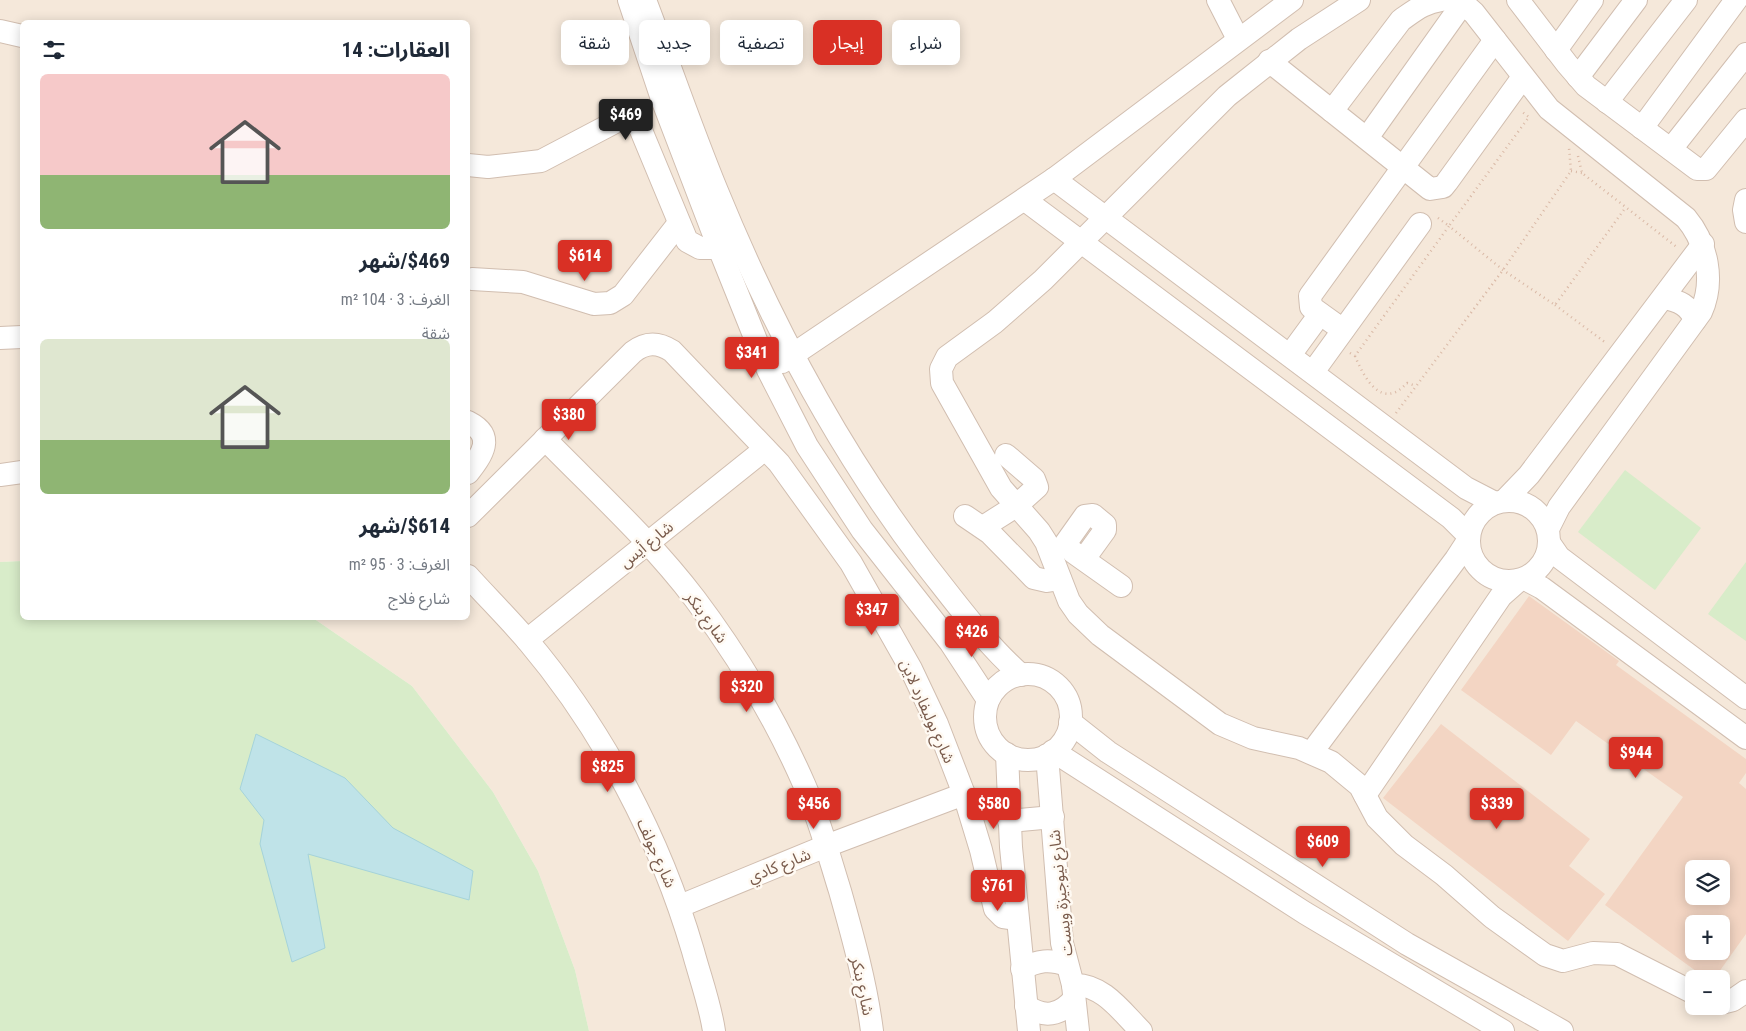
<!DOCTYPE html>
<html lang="ar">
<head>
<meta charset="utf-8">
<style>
  body { margin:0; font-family:"Roboto Condensed","Noto Sans Arabic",sans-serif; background:#f6f6f7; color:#1f2937; direction:rtl; height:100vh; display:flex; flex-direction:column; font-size:19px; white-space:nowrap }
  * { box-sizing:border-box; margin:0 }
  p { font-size:16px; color:#747a83 }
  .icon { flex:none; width:28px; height:28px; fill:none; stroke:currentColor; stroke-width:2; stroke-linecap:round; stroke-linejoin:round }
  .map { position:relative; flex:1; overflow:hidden; direction:ltr }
  .side { position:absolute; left:20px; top:20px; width:450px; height:600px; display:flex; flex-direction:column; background:#fff; border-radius:8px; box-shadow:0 2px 12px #0003; direction:rtl }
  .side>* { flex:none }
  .banner { position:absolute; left:485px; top:20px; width:475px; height:45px; direction:rtl; display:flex; gap:10px }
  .tools { position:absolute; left:1685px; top:860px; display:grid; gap:10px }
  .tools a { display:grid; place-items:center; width:45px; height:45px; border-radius:8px; background:#fff; box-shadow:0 2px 12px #0003; font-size:25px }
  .price { position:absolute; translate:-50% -42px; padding:0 11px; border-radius:5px; background:#d93025; color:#fff; font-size:16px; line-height:32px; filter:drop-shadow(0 1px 2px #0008) }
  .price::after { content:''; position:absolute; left:50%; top:30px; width:15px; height:11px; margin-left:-8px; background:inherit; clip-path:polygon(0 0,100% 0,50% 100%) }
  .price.active { background:#222; color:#fff }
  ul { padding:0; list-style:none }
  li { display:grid; align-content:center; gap:10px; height:265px; padding:0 20px }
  li span { display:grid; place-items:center; height:155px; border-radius:8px; color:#555 }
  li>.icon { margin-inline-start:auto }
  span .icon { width:90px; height:90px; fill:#fffc; stroke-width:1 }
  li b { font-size:21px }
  h2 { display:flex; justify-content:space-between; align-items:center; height:60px; padding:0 20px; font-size:21px }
  .tag { padding:0 18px; border-radius:8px; background:#fff; box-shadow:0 2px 12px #0003; font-size:18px; line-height:45px }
  .tag.active { background:#d93025; color:#fff }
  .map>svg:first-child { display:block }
  .residential { fill:#f5e8da; fill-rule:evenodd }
  .green { fill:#d8ecc9 }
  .water { fill:#bfe3e8; stroke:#a5d3da }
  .building { fill:#f3d5c3; fill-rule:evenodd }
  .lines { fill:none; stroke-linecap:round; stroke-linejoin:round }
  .minor-casing { stroke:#d1beb0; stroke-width:24 }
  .path { stroke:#d9b8a5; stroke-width:2.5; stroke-dasharray:1 4; stroke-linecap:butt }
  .minor { stroke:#fff; stroke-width:22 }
  .labels { text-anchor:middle; stroke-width:5; stroke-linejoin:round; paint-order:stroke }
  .street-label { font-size:16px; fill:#7a5c4d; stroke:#fffaf3 }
</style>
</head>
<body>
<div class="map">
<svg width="1746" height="1031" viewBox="0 0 1746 1031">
  <rect width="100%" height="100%" fill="#fdf6ec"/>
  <path class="residential" d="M0,0H1746V1031H589L575,970L538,871L493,792L412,686L313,618H468V22H22V561L0,562ZM1694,869H1721V896H1694ZM1694,924H1721V951H1694ZM1694,979H1721V1006H1694Z"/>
  <g class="green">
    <polygon points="1625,470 1701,528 1655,590 1578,532"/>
    <polygon points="22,561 22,618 313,618 412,686 493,792 538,871 575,970 589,1031 0,1031 0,562"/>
    <polygon points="1746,562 1746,641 1708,614"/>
  </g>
  <polygon class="water" points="256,734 345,778 393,828 473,871 469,900 308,854 325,948 292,962 260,844 264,820 240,789"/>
  <g class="building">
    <path d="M1529,596L1619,661L1616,665L1746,759V773L1739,783L1746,789V934L1714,979H1707L1605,905L1683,797L1576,721L1551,755L1461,690ZM1694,869H1721V896H1694ZM1694,924H1721V951H1694Z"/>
    <polygon points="1441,724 1590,839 1569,866 1605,894 1568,941 1383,798"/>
  </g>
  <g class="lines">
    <g class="minor-casing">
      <g id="minor">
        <polyline points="629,0 662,99 719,248 768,370 807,446 862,530 950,642 988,700"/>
        <path d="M645,0C669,63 691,128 717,191C771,323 839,451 926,565C956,603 985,643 1021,675"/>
        <polyline points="1218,0 1238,39"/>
        <polyline points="1359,0 1299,39 1227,96 1043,280 995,322 947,357 941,369 942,383 1001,488 1039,531 1046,542 1069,601 1078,614 1100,635 1220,724 1253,738 1299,748 1331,762 1360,786 1377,818 1404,845 1444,875 1492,917 1545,955 1563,961 1593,953 1617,954 1694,993"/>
        <path d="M1451,0L1463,3L1474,13L1549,109L1686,218C1707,243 1715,281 1701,312L1559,507L1548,529"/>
        <polyline points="1518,0 1567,64 1586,86 1697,169 1706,169 1746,120"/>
        <polyline points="0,31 22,36"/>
        <polyline points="1556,50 1592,0"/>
        <polyline points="1269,61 1430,189 1443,187 1447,182 1523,77"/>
        <polyline points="1578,77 1636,0"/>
        <polyline points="1607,102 1686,0"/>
        <path d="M1332,111L1401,20C1414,11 1425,2 1441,0"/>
        <polyline points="1642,128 1736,0"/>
        <polyline points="1367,138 1463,3"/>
        <polyline points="1671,149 1746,54"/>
        <polyline points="468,165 488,167 541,161 619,120 632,118 638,123 687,241 700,248 719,248"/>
        <polyline points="1054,179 1466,488 1495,503"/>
        <polyline points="1025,200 1451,518 1469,536"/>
        <polyline points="1746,200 1744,210 1746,222"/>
        <polyline points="472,279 523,282 594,304 610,303 623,295 679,223"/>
        <path d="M1664,298C1679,301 1689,305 1695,320"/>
        <polyline points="1343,330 1311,307 1310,296 1495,40"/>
        <polyline points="0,338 22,337"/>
        <polyline points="1290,355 1320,314"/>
        <polyline points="782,362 1054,179 1292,0"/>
        <polyline points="1313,372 1420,224"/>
        <path d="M468,422C496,436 482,455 468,473"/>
        <path d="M545,439C596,491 651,541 695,599C738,656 775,718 804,784C819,818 829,856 840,891C853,937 866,984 872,1031"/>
        <polyline points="0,475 22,472"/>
        <circle cx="1509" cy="541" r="40"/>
        <polyline points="1504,501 1529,475 1703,244"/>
        <path d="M468,516L633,352C646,342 658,342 672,351L779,463L851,563L911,669L937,724L964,794L981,850L995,909L1003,917L1017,919"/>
        <polyline points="965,516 990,533 1034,578 1047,581 1060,579"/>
        <polyline points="983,527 1016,506 1037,487 1034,479 1006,455"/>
        <polyline points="1550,544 1559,557 1746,698"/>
        <polyline points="1063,547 1085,516 1093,515 1105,525 1105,530 1084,559"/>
        <polyline points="1073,552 1121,586"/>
        <path d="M468,576C487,597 508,618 527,640C603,730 660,838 693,951C700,977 710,1004 714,1031"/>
        <polyline points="1525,579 1542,588 1746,738"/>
        <polyline points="527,640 765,449"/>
        <circle cx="1028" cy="717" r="43"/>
        <polyline points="1070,722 1108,752 1407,944 1562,1031"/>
        <polyline points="1053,751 1305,913 1503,1031"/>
        <polyline points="1312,752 1456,559 1469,539"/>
        <polyline points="1007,754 1011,847 1029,1031"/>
        <polyline points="1047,755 1062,943 1073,985 1078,1031"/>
        <polyline points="1365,795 1501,596 1518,581"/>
        <polyline points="1009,821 1053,817"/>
        <polyline points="680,906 826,846 964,794"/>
        <path d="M1022,969C1038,960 1050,959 1067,965"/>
        <path d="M1073,985C1102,983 1122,1012 1141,1031"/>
        <polyline points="1721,1003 1733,1000 1746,991"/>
        <path d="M1026,1006C1044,1018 1060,1016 1074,999"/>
      </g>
    </g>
    <g class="path">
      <polyline points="1578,156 1582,173 1678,248"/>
      <polyline points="1571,171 1582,173"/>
      <polyline points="1438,218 1449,226 1529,117 1521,111"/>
      <polyline points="1555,305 1606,343"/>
      <polyline points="1350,353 1355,356 1449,226 1503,270 1555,305 1626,207"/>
      <path d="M1355,356C1364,378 1382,411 1407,383L1416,386"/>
      <polyline points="1396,413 1503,270 1571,171 1569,148"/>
    </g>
    <use href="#minor" class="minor"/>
  </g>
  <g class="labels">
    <g class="street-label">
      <text transform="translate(646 544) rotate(-39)" y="6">شارع أيس</text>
      <text transform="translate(707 617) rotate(54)" y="6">شارع بنكر</text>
      <text transform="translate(928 711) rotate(66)" y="6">شارع بوليفارد لاين</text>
      <text transform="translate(657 853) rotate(66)" y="6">شارع جولف</text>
      <text transform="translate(779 865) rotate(-22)" y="6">شارع كادي</text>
      <text transform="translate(1060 893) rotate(-96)" y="6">شارع نيوجيزة ويست</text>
      <text transform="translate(863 986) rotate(78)" y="6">شارع بنكر</text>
    </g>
  </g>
</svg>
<div class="tools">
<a><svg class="icon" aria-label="layers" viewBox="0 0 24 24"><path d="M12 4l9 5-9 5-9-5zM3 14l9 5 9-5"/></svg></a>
<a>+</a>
<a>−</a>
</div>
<b class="price active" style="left:626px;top:141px">$469</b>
<b class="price" style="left:585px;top:282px">$614</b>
<b class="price" style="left:752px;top:379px">$341</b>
<b class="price" style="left:569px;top:441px">$380</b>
<b class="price" style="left:872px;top:636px">$347</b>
<b class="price" style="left:972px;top:658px">$426</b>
<b class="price" style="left:747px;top:713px">$320</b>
<b class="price" style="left:1636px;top:779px">$944</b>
<b class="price" style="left:608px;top:793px">$825</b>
<b class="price" style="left:814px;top:830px">$456</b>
<b class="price" style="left:994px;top:830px">$580</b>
<b class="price" style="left:1497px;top:830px">$339</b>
<b class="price" style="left:1323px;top:868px">$609</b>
<b class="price" style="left:998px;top:912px">$761</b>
<div class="banner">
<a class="tag">شراء</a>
<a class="tag active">إيجار</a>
<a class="tag">تصفية</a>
<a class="tag">جديد</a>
<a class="tag">شقة</a>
</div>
<section class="side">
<h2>العقارات: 14<svg class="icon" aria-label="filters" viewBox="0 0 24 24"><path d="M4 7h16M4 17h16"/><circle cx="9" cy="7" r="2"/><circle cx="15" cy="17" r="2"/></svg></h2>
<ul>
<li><span style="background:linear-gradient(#f6c9c9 65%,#8fb573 0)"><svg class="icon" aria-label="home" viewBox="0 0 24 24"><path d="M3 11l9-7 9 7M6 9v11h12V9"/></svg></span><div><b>$469/شهر</b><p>الغرف: 3 · 104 m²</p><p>شقة</p></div></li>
<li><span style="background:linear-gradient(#dfe7d0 65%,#8fb573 0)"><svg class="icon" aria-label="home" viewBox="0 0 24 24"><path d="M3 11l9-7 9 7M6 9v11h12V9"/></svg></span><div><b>$614/شهر</b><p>الغرف: 3 · 95 m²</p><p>شارع فلاج</p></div></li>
</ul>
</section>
</div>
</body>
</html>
